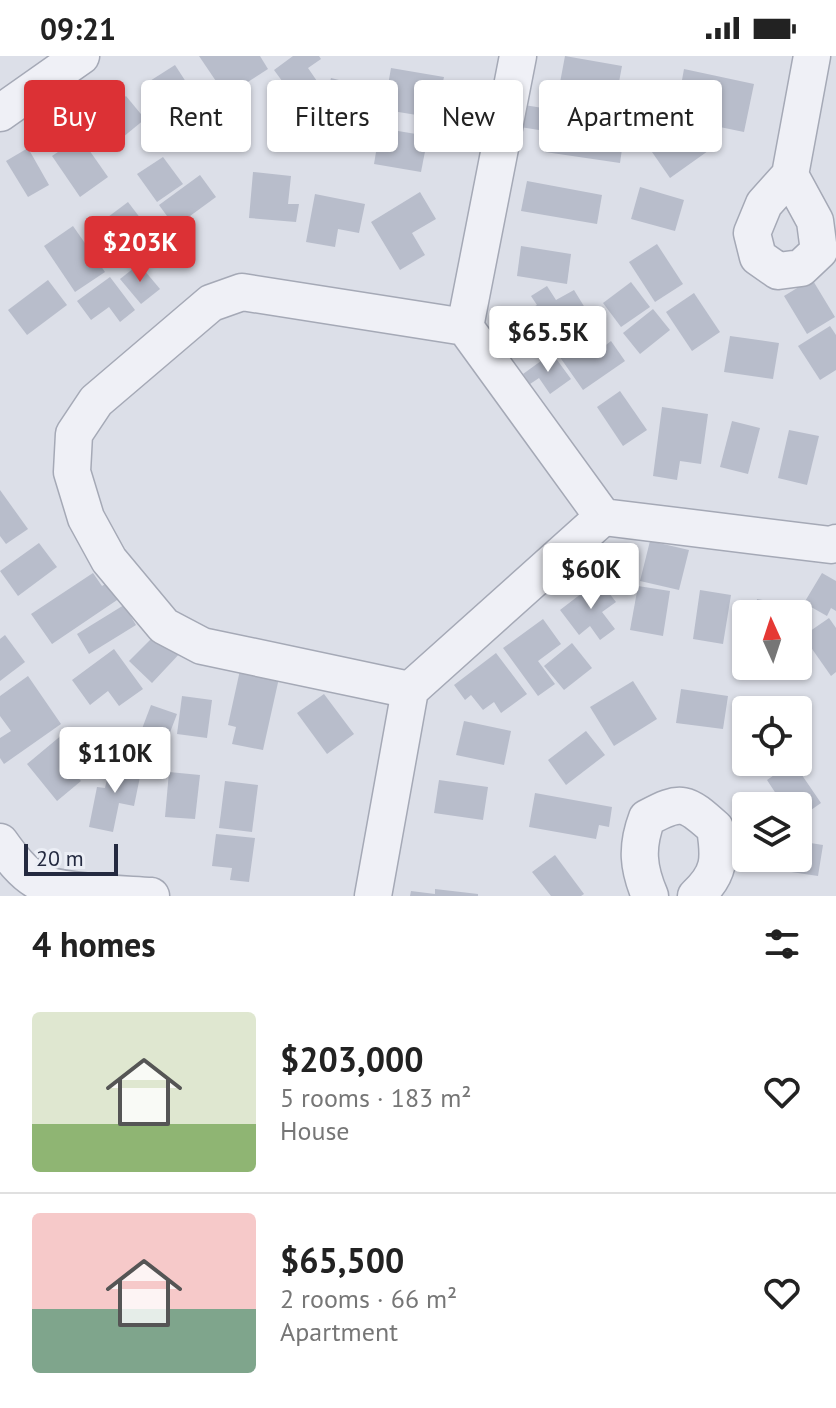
<!DOCTYPE html>
<html lang="en">
<head>
<meta charset="utf-8">
<style>
  body { margin:0; font-family:"PT Sans",sans-serif; background:#f2f2f2; color:#222; height:100vh; display:flex; flex-direction:column; font-size:30px; white-space:nowrap }
  * { box-sizing:border-box; margin:0 }
  p { font-size:26px; color:#767676 }
  .icon { flex:none; width:44px; height:44px; fill:none; stroke:currentColor; stroke-width:2; stroke-linecap:round; stroke-linejoin:round }
  .map { position:relative; height:840px; overflow:hidden }
  .sheet { display:flex; flex-direction:column; background:#fff; flex:1 }
  .sheet>* { flex:none }
  .banner { position:absolute; left:24px; top:24px; width:788px; height:72px; display:flex; gap:16px }
  .needle { width:52px; rotate:357deg }
  .buttons { position:absolute; left:732px; top:544px; display:grid; gap:16px }
  .buttons a { display:grid; place-items:center; width:80px; height:80px; border-radius:8px; background:#fff; box-shadow:0 2px 6px #0004; font-size:40px }
  .scale { position:absolute; left:24px; bottom:20px; width:94px; box-sizing:border-box; padding-left:8px; border:4px solid #242a40; border-top:0; font-size:22px; line-height:28px; white-space:nowrap; color:#242a40; -webkit-text-stroke:6px #ebeef5; paint-order:stroke }
  .price { position:absolute; translate:-50% -68px; padding:0 18px; border-radius:8px; background:#fff; color:#222; font-size:26px; line-height:52px; filter:drop-shadow(0 2px 4px #0008) }
  .price::after { content:''; position:absolute; left:50%; top:48px; width:24px; height:18px; margin-left:-12px; background:inherit; clip-path:polygon(0 0,100% 0,50% 100%) }
  .price.selected { background:#dc3135; color:#fff }
  ul { padding:0; list-style:none }
  li { display:flex; align-items:center; gap:24px; height:200px; padding:0 32px }
  li+li { border-top:2px solid #e0e0e0 }
  li span { display:grid; place-items:center; flex:none; width:224px; height:160px; border-radius:8px; color:#555 }
  li>.icon { margin-inline-start:auto }
  span .icon { width:96px; height:96px; fill:#fffc; stroke-width:1 }
  li b { font-size:34px }
  h2 { display:flex; justify-content:space-between; align-items:center; height:96px; padding:0 32px; font-size:34px }
  .pill { padding:0 28px; border-radius:8px; background:#fff; box-shadow:0 2px 6px #0004; font-size:28px; line-height:72px }
  .pill.selected { background:#dc3135; color:#fff }
  .status { display:flex; justify-content:space-between; align-items:center; height:56px; padding:0 40px; background:#fff; direction:ltr }
  .status svg { height:22px; fill:currentColor }
  .map>svg:first-child { display:block }
  .building { fill:#b8bdcb }
  .lines { fill:none; stroke-linecap:round; stroke-linejoin:round }
  .minor-casing { stroke:#a5a9b6; stroke-width:39 }
  .minor { stroke:#eff0f6; stroke-width:36 }
</style>
</head>
<body>
<div class="status"><b>09:21</b><svg viewBox="0 0 49 12"><path d="M0 12V9h3v3zM5 12V6h3v6zM10 12V3h3v9zM15 12V0h3v12zM26 1h20v11H26zM47 4h2v5h-2z"/></svg></div>
<div class="map">
<svg width="836" height="840" viewBox="0 0 836 840">
  <rect width="100%" height="100%" fill="#dcdfe8"/>
  <g class="building">
    <polygon points="199,0 260,0 268,13 226,40"/>
    <polygon points="293,0 319,0 321,3 308,12 319,28 296,44 274,14"/>
    <polygon points="565,0 622,10 616,42 559,32"/>
    <polygon points="175,9 199,46 166,67 142,30"/>
    <polygon points="391,12 444,21 435,62 380,53 381,46 364,42 366,26 388,29"/>
    <polygon points="684,13 754,28 744,76 710,69 716,43 680,35"/>
    <polygon points="331,22 359,29 353,53 372,58 369,72 344,66 342,73 320,67"/>
    <polygon points="126,40 145,63 106,95 87,72"/>
    <polygon points="518,48 549,53 545,75 514,70"/>
    <polygon points="550,61 625,72 620,107 545,96"/>
    <polygon points="690,69 708,95 670,122 652,96"/>
    <polygon points="380,72 428,80 421,116 374,108"/>
    <polygon points="80,81 108,121 80,141 52,100"/>
    <polygon points="28,92 49,129 28,141 6,105"/>
    <polygon points="163,101 183,128 157,146 137,118"/>
    <polygon points="253,116 291,120 288,148 299,148 296,166 249,162"/>
    <polygon points="200,119 216,141 175,171 159,149"/>
    <polygon points="527,125 602,139 597,168 521,155"/>
    <polygon points="640,131 684,144 675,175 631,163"/>
    <polygon points="420,136 436,163 412,177 425,199 400,214 371,166"/>
    <polygon points="315,138 365,148 359,177 338,173 335,191 306,186"/>
    <polygon points="128,146 157,184 129,205 100,167"/>
    <polygon points="73,170 105,216 75,236 44,190"/>
    <polygon points="657,188 683,228 655,246 629,206"/>
    <polygon points="521,190 571,198 567,228 517,220"/>
    <polygon points="139,208 160,233 141,248 120,223"/>
    <polygon points="110,221 135,254 120,266 109,251 91,264 77,245"/>
    <polygon points="812,223 835,261 807,278 784,240"/>
    <polygon points="48,224 67,249 27,279 8,254"/>
    <polygon points="631,226 650,251 621,271 603,247"/>
    <polygon points="547,230 556,244 574,234 590,260 547,284 542,275 528,283 516,261 537,249 531,240"/>
    <polygon points="694,237 720,276 692,295 666,256"/>
    <polygon points="653,253 670,274 640,298 623,277"/>
    <polygon points="830,270 836,279 836,314 820,324 798,290"/>
    <polygon points="583,278 597,296 611,285 625,305 583,334 557,297"/>
    <polygon points="730,280 779,287 773,323 724,316"/>
    <polygon points="552,297 571,323 550,338 539,322 530,328 523,318"/>
    <polygon points="620,335 647,374 623,390 597,351"/>
    <polygon points="662,351 708,358 701,408 680,405 677,424 653,420"/>
    <polygon points="732,365 760,372 748,418 720,411"/>
    <polygon points="789,374 819,380 807,429 778,422"/>
    <polygon points="0,434 28,473 6,488 0,480"/>
    <polygon points="650,485 689,494 679,534 640,525"/>
    <polygon points="39,487 57,511 18,540 0,515"/>
    <polygon points="93,517 102,530 112,524 123,540 52,588 31,558"/>
    <polygon points="822,517 836,525 836,555 831,552 827,560 804,547"/>
    <polygon points="599,524 616,546 602,556 615,573 600,584 590,570 579,579 560,554"/>
    <polygon points="638,530 670,535 663,580 630,574"/>
    <polygon points="700,534 731,539 723,588 693,583"/>
    <polygon points="757,543 798,551 797,558 755,558"/>
    <polygon points="124,549 136,569 89,598 77,578"/>
    <polygon points="829,562 836,572 836,616 831,620 803,580"/>
    <polygon points="543,563 561,588 538,605 555,628 538,640 503,592"/>
    <polygon points="160,574 182,595 152,627 129,605"/>
    <polygon points="5,579 25,606 0,625 0,583"/>
    <polygon points="572,587 592,612 564,634 544,610"/>
    <polygon points="114,593 143,633 119,650 108,635 90,649 72,624"/>
    <polygon points="496,597 527,638 501,657 494,646 483,654 471,639 465,644 454,629"/>
    <polygon points="242,605 281,613 263,694 232,688 236,671 228,669"/>
    <polygon points="28,620 61,668 4,708 0,702 0,682 11,675 0,660 0,640"/>
    <polygon points="633,625 657,663 614,690 590,651"/>
    <polygon points="681,633 728,640 723,673 676,667"/>
    <polygon points="324,638 354,678 327,698 297,657"/>
    <polygon points="182,640 212,644 207,682 177,678"/>
    <polygon points="151,649 177,658 163,695 137,686"/>
    <polygon points="464,665 511,675 504,709 456,699"/>
    <polygon points="746,670 746,697 733,680"/>
    <polygon points="69,673 87,694 68,710 81,725 57,745 27,708"/>
    <polygon points="586,675 605,699 566,729 548,704"/>
    <polygon points="111,705 142,711 134,750 119,747 113,776 89,771 97,731 105,732"/>
    <polygon points="793,706 821,747 798,763 798,750 784,750 767,724"/>
    <polygon points="169,716 200,719 195,763 165,761"/>
    <polygon points="439,724 488,731 483,764 434,757"/>
    <polygon points="225,725 258,729 252,776 219,772"/>
    <polygon points="535,737 612,751 609,771 599,769 596,783 529,771"/>
    <polygon points="216,778 255,782 249,826 230,824 232,812 212,810"/>
    <polygon points="798,785 823,789 818,820 771,813 773,802 798,802"/>
    <polygon points="555,799 584,838 581,840 551,840 532,816"/>
    <polygon points="435,833 478,838 478,840 410,840 411,835 435,838"/>
  </g>
  <g class="lines">
    <g class="minor-casing">
      <g id="minor">
        <polyline points="0,57 81,0"/>
        <polyline points="790,119 815,165 819,195 801,212 778,215 758,201 752,177 764,148 790,119 812,0"/>
        <polyline points="465,271 518,0"/>
        <polyline points="410,634 202,590 164,570 109,504 86,462 72,416 74,378 96,345 211,247 242,236 465,271 603,461 831,489 836,487"/>
        <path d="M0,786C10,800 23,818 39,826C62,837 124,838 151,840"/>
        <polyline points="373,840 410,634 603,461"/>
        <path d="M650,840C638,812 636,791 647,762C682,743 686,746 715,772C720,803 720,818 696,840"/>
      </g>
    </g>
    <use href="#minor" class="minor"/>
  </g>
</svg>
<div class="buttons">
<a><svg class="needle" viewBox="-14 -14 28 28"><path d="M0-13l5 13h-10z" fill="#e53935"/><path d="M0 13l5-13h-10z" fill="#767676"/></svg></a>
<a><svg class="icon" aria-label="locate" viewBox="0 0 24 24"><circle cx="12" cy="12" r="6"/><path d="M12 2v4M12 18v4M2 12h4M18 12h4"/></svg></a>
<a><svg class="icon" aria-label="layers" viewBox="0 0 24 24"><path d="M12 4l9 5-9 5-9-5zM3 14l9 5 9-5"/></svg></a>
</div>
<div class="scale">20 m</div>
<b class="price selected" style="left:140px;top:228px">$203K</b>
<b class="price" style="left:548px;top:318px">$65.5K</b>
<b class="price" style="left:591px;top:555px">$60K</b>
<b class="price" style="left:115px;top:739px">$110K</b>
<div class="banner">
<a class="pill selected">Buy</a>
<a class="pill">Rent</a>
<a class="pill">Filters</a>
<a class="pill">New</a>
<a class="pill">Apartment</a>
</div>
</div>
<section class="sheet">
<h2>4 homes<svg class="icon" aria-label="filters" viewBox="0 0 24 24"><path d="M4 7h16M4 17h16"/><circle cx="9" cy="7" r="2"/><circle cx="15" cy="17" r="2"/></svg></h2>
<ul>
<li><span style="background:linear-gradient(#dfe7d0 70%,#8fb573 0)"><svg class="icon" aria-label="home" viewBox="0 0 24 24"><path d="M3 11l9-7 9 7M6 9v11h12V9"/></svg></span><div><b>$203,000</b><p>5 rooms · 183 m²</p><p>House</p></div><svg class="icon" aria-label="heart" viewBox="0 0 24 24"><path d="M12 20l-8-8c-3-5 5-10 8-4 3-6 11-1 8 4z"/></svg></li>
<li><span style="background:linear-gradient(#f6c9c9 60%,#7fa58c 0)"><svg class="icon" aria-label="home" viewBox="0 0 24 24"><path d="M3 11l9-7 9 7M6 9v11h12V9"/></svg></span><div><b>$65,500</b><p>2 rooms · 66 m²</p><p>Apartment</p></div><svg class="icon" aria-label="heart" viewBox="0 0 24 24"><path d="M12 20l-8-8c-3-5 5-10 8-4 3-6 11-1 8 4z"/></svg></li>
</ul>
</section>
</body>
</html>
